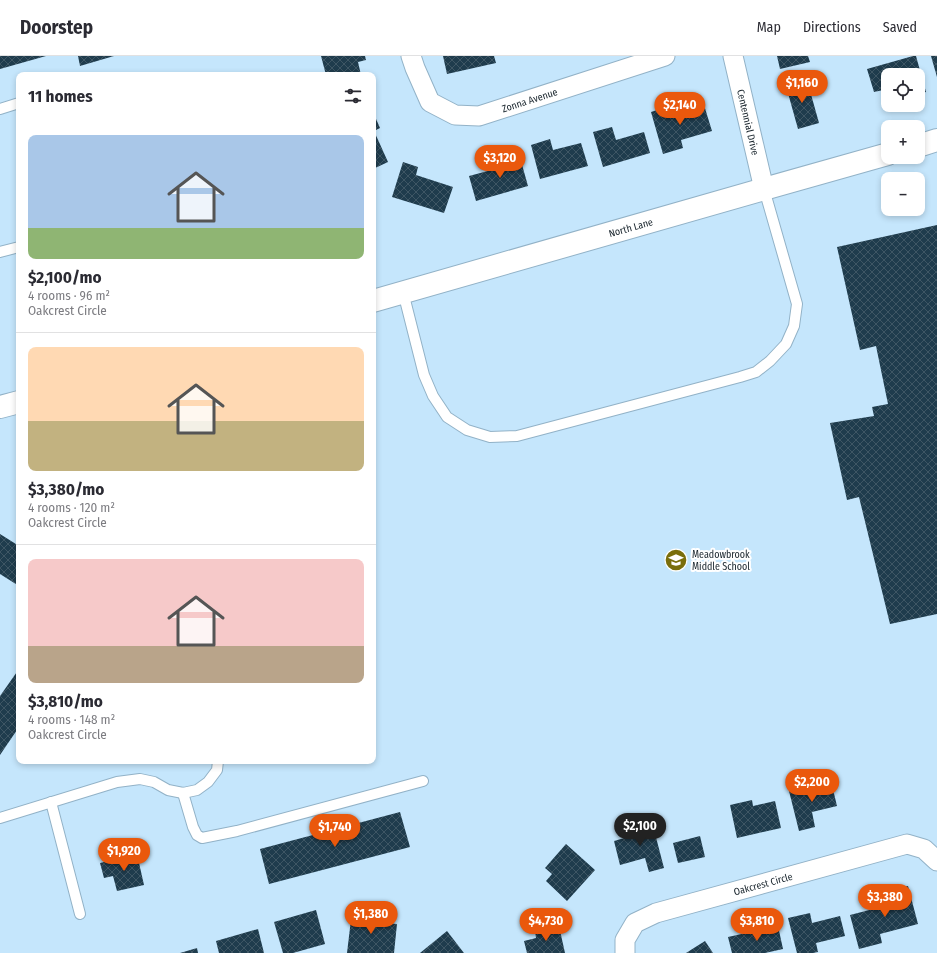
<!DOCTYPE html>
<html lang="en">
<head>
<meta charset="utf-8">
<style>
  body { margin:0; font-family:"Fira Sans Condensed",sans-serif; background:#f2f2f3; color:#2b2b33; height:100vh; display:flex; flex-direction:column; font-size:15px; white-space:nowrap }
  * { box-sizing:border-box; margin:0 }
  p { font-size:13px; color:#7c7c81 }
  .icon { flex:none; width:22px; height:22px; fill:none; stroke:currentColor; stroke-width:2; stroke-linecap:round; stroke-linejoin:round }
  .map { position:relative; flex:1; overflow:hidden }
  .sheet { position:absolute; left:16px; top:16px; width:360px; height:692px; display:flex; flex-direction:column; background:#fff; border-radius:8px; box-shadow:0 2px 6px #0003 }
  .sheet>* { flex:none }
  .tools { position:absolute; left:881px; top:12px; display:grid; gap:8px }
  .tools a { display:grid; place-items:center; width:44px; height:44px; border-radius:8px; background:#fff; box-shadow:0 2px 6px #0003; font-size:20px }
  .price { position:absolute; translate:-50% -34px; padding:0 9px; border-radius:14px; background:#ea580c; color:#fff; font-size:13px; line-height:26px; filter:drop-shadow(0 1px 2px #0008) }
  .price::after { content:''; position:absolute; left:50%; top:24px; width:12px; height:9px; margin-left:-6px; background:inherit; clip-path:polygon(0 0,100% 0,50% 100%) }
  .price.selected { background:#222; color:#fff }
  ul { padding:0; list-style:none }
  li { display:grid; align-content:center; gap:8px; height:212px; padding:0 12px }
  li+li { border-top:1px solid #e1e1e2 }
  li span { display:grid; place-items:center; height:124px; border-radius:8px; color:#555 }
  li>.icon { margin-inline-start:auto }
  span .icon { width:72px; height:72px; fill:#fffc; stroke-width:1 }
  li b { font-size:17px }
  h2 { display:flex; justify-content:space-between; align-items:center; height:48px; padding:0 12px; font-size:17px }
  header { display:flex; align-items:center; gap:24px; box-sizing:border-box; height:56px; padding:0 20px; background:#fff; border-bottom:1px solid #e1e1e2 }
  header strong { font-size:19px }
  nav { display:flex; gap:22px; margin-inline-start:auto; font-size:14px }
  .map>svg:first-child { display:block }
  .building { fill:url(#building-cross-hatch) }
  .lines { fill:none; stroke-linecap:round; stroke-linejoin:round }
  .service-casing { stroke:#92b2c7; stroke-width:12 }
  .minor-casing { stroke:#92b2c7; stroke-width:21 }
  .tertiary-casing { stroke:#92b2c7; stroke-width:24 }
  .service { stroke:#fff; stroke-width:10 }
  .minor { stroke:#fff; stroke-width:19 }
  .tertiary { stroke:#fff; stroke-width:22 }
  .labels { text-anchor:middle; stroke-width:4; stroke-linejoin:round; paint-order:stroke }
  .street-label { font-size:10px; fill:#18242c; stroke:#fff }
  .poi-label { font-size:10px; fill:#18242c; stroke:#fff; text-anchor:start }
</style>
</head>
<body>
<header>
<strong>Doorstep</strong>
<nav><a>Map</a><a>Directions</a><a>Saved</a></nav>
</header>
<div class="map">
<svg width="937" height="897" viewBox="0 0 937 897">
  <defs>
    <pattern id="building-cross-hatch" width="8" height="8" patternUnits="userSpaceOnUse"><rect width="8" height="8" fill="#1f3c4d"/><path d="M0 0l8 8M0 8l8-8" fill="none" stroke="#3e5664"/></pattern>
  </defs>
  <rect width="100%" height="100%" fill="#c5e6fc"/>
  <g class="building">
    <polygon points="0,0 46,0 0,13"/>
    <polygon points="78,0 114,0 80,10"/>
    <polygon points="321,0 365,0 366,4 358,6 361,19 326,19"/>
    <polygon points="443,0 494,0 496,7 447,18"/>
    <polygon points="777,0 808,0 810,6 780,13"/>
    <polygon points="913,0 916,0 926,36 918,38 918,19 888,19 888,33 874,36 867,13"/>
    <polygon points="931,0 937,0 937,21"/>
    <polygon points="807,24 819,67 798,73 786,30"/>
    <polygon points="704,49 712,75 681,84 683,92 663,98 651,56 670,50 672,58"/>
    <polygon points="373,56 380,72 374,75 388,106 373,113"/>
    <polygon points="612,71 616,84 644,76 650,97 603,111 593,76"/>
    <polygon points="550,83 553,94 581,87 588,110 540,123 531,89"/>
    <polygon points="519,98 528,130 476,145 469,120 499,112 497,104"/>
    <polygon points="403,106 418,111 416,119 453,131 444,157 392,141"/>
    <polygon points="937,169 937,558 890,568 859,441 847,444 830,367 874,360 872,351 888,348 876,290 860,294 837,191"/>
    <polygon points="0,478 19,490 19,530 0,518"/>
    <polygon points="19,613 19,671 0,699 0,640"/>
    <polygon points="831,725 837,750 812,756 815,771 799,775 789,735"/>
    <polygon points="752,744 753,750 775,745 781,772 737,782 730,749"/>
    <polygon points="400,756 410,791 269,828 260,793"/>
    <polygon points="652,766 664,812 649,816 645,802 620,809 614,785 631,780 629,772"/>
    <polygon points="700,780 705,801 678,807 673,787"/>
    <polygon points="566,788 595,814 567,845 546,825 552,818 545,812"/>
    <polygon points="137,798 144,829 117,835 113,820 104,822 100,807"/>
    <polygon points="908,830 918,868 880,878 882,887 859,893 850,859 885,850 882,836"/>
    <polygon points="316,854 325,888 293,897 283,897 274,866"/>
    <polygon points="352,855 373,858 372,866 397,868 394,897 347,897"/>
    <polygon points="810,857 812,867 840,860 845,880 816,887 818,896 813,897 797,897 788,862"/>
    <polygon points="559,870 565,897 527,897 524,885 536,882 535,875"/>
    <polygon points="778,870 783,893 765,897 732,897 728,881"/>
    <polygon points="258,873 264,897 219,897 216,885"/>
    <polygon points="447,875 464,897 420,897"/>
    <polygon points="705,885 713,897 686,897"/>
    <polygon points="197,892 198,897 180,897"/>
  </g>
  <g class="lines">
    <g class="service-casing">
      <g id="service">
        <polyline points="0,53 19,47"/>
        <polyline points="0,196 19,191"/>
        <polyline points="403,236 424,319 433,340 447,361 467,374 490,381 517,380 740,321 756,316 770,305 786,288 794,270 797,248 764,133"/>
        <polyline points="183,737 193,771 197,779 202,782 237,775 423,725"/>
        <polyline points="51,746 80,858"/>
        <polyline points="0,762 117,726 140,723 154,726 168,734 183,737 197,734 208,726 217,714 218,705"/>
      </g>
    </g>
    <g class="minor-casing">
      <g id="minor">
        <path id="s1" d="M411,0L415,12L430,46L455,59L479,60L665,0"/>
        <path id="s2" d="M733,0L764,133"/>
        <path id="s3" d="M625,897V884L635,867L656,857L907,788L924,793L937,805"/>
      </g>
    </g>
    <g class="tertiary-casing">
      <g id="tertiary">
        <polyline points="918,90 937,84"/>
        <path id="s4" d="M373,245L764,133L888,98"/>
        <polyline points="0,351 19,346"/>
      </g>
    </g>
    <use href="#service" class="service"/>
    <use href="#minor" class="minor"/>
    <use href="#tertiary" class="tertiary"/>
  </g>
  <defs>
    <g id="school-disc" transform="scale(1.15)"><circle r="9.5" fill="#7a6e0c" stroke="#fff"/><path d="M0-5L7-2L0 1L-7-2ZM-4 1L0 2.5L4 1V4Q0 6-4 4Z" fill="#fff"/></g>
  </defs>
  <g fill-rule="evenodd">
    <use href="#school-disc" x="676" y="504"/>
  </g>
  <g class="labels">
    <g class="street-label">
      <text dy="4" stroke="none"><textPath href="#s1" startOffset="155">Zonna Avenue</textPath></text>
      <text dy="4" stroke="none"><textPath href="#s2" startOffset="68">Centennial Drive</textPath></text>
      <text dy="4" stroke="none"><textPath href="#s4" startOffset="268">North Lane</textPath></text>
      <text dy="4" stroke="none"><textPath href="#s3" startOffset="167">Oakcrest Circle</textPath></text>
    </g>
    <g class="poi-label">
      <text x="692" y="502">Meadowbrook<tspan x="692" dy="12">Middle School</tspan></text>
    </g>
  </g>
</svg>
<div class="tools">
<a><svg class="icon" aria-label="locate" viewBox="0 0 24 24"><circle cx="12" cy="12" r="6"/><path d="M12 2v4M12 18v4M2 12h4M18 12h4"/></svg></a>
<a>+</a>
<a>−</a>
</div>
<b class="price" style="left:802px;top:48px">$1,160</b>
<b class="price" style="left:680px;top:70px">$2,140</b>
<b class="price" style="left:500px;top:123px">$3,120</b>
<b class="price" style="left:812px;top:747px">$2,200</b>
<b class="price selected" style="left:640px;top:791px">$2,100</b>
<b class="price" style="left:335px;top:792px">$1,740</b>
<b class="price" style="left:124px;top:816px">$1,920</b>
<b class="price" style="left:885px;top:862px">$3,380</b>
<b class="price" style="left:371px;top:879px">$1,380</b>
<b class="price" style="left:546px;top:886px">$4,730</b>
<b class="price" style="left:757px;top:886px">$3,810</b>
<section class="sheet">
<h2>11 homes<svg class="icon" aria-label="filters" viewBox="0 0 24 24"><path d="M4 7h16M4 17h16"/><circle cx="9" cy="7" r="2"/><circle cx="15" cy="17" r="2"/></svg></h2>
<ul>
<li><span style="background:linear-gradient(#a9c7e8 75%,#8fb573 0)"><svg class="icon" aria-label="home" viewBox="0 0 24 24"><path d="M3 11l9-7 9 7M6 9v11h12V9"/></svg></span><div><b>$2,100/mo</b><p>4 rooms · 96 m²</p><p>Oakcrest Circle</p></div></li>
<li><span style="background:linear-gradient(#ffd9b3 60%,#c2b280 0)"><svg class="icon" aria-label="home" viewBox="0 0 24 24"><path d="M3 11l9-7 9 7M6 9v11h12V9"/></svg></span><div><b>$3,380/mo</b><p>4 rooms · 120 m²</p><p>Oakcrest Circle</p></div></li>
<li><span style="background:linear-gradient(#f6c9c9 70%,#b9a48a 0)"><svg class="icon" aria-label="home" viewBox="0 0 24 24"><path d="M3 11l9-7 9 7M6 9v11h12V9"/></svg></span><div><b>$3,810/mo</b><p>4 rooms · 148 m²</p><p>Oakcrest Circle</p></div></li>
</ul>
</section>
</div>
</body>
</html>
